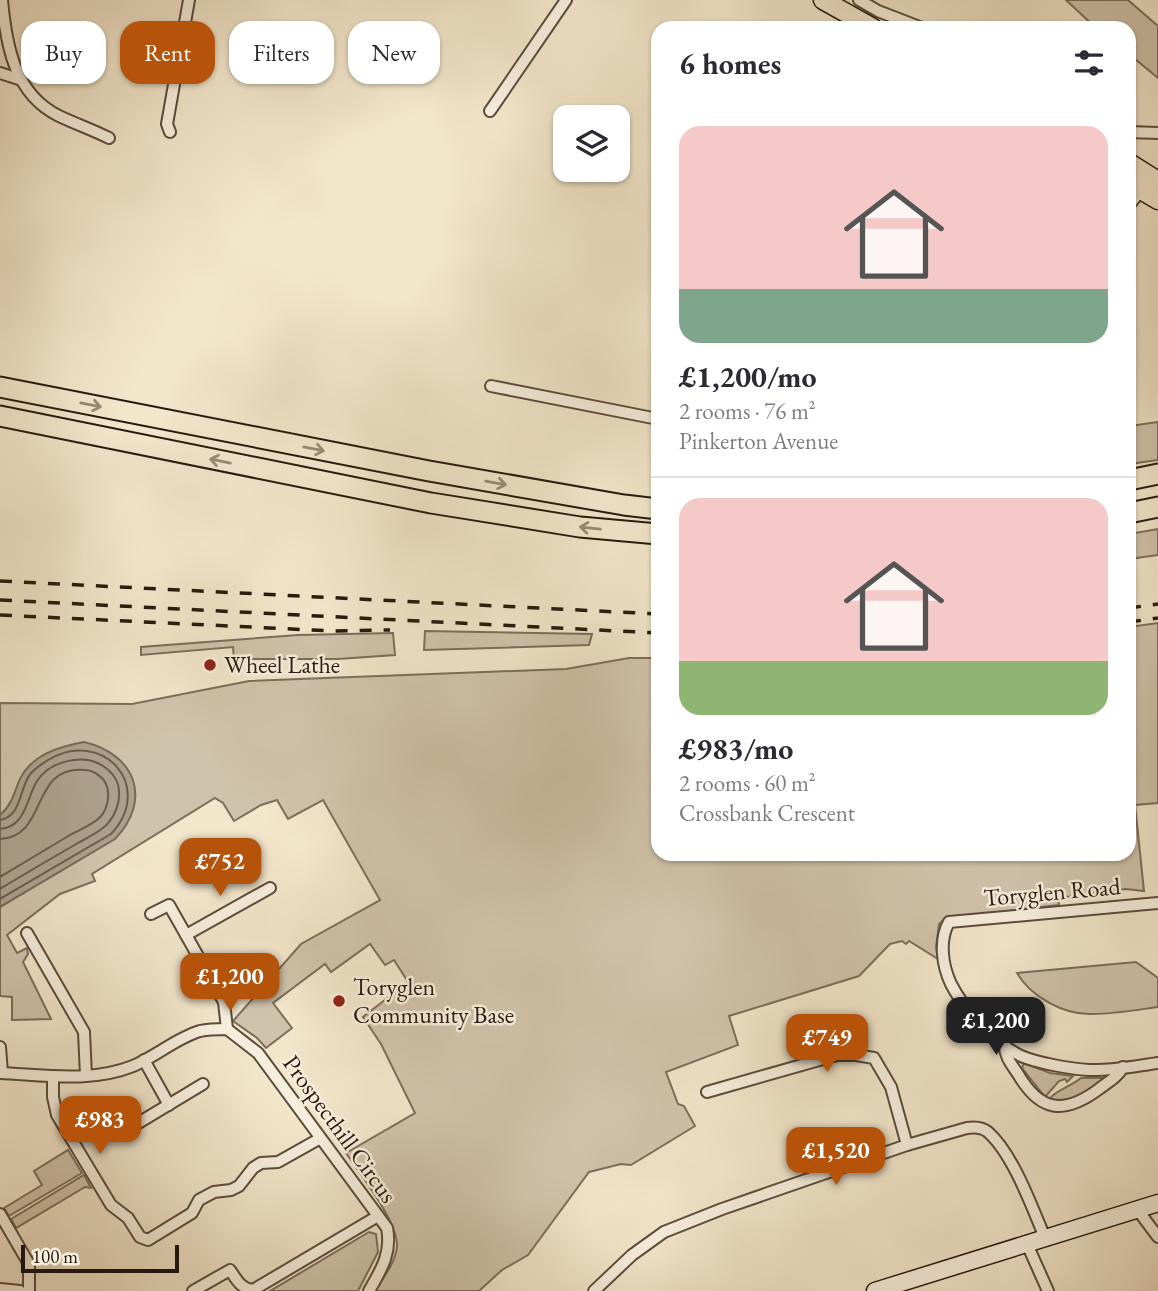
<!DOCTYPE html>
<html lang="en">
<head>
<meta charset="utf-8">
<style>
  body { margin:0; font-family:"EB Garamond",serif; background:#f2f2f3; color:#2b2b33; height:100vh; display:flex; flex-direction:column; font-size:26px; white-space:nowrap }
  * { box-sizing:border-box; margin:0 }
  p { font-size:23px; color:#7c7c81 }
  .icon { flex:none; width:38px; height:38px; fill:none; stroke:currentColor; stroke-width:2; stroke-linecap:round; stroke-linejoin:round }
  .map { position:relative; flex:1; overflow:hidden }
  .drawer { position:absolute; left:651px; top:21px; width:485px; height:840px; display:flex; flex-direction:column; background:#fff; border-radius:21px; box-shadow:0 2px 5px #0004 }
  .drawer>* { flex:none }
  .guide { position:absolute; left:21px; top:21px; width:525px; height:63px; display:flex; gap:14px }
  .fabs { position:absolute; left:553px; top:105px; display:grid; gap:14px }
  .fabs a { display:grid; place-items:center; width:77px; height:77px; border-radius:14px; background:#fff; box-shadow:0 2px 5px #0004; font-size:35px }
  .scale { position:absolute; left:21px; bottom:18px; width:158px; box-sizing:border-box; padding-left:7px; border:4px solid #28190e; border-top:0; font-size:19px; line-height:24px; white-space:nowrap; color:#28190e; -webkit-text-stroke:5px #f7efdd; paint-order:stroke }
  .price { position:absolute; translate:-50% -60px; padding:0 16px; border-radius:14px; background:#b45309; color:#fff; font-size:23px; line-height:46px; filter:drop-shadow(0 2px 4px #0008) }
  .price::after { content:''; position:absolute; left:50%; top:42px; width:21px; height:16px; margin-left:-10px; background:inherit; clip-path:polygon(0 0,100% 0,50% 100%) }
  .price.active { background:#222; color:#fff }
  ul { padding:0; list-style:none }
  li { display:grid; align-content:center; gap:14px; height:371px; padding:0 28px }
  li+li { border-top:2px solid #e1e1e2 }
  li span { display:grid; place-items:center; height:217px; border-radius:21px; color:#555 }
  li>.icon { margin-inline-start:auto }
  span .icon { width:126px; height:126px; fill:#fffc; stroke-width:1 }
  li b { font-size:30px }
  h2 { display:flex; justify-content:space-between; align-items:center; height:84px; padding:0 28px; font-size:30px }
  .pill { padding:0 24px; border-radius:21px; background:#fff; box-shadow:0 2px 5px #0004; font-size:24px; line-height:63px }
  .pill.active { background:#b45309; color:#fff }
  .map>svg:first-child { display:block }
  .green { fill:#d0c3ab; stroke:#7c6e5c; stroke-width:2 }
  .water { fill:#ada08b; stroke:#786a59; stroke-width:2 }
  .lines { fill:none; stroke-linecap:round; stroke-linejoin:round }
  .shore { stroke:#6a5c4c; stroke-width:2 }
  .minor-casing { stroke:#5a4c3d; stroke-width:14 }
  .secondary-casing { stroke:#28190e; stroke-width:19 }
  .primary-casing { stroke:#28190e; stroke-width:21 }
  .motorway-casing { stroke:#28190e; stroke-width:23 }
  .minor { stroke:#f7efdd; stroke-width:10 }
  .secondary { stroke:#f7efdd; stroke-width:16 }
  .primary { stroke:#f2e6cb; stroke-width:18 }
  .motorway { stroke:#f2e6cb; stroke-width:19 }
  .rail { stroke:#28190e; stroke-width:3.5; stroke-dasharray:12 12; stroke-linecap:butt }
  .oneway { stroke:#978a76 }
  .poi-dot { fill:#8f2418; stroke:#f7efdd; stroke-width:2.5 }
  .labels { text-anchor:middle; stroke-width:5; stroke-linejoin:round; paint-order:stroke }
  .poi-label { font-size:24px; fill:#28190e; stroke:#f7efdd; text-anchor:start }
  .street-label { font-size:24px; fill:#28190e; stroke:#f7efdd }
</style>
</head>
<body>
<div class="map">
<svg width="1158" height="1291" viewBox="0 0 1158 1291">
  <rect width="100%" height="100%" fill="#f2e6cb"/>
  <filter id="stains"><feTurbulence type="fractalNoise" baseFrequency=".00286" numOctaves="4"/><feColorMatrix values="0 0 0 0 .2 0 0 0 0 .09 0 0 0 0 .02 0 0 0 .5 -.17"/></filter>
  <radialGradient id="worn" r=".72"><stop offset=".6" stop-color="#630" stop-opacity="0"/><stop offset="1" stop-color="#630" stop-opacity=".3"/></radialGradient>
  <g class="green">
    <polygon points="1066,0 1128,0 1158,26 1158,78 1129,54 1129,28 1096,28"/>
    <polygon points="1158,422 1158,460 1129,464 1129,426"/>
    <polygon points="1158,529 1158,555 1129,559 1129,534"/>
    <path d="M1158,623V803L1135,805L1144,891L1126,889L1058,898L1059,905L946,918L939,924L936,947L938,959L909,941L906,944L902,941L890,944L859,976L729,1016L738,1045L666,1072L678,1104L684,1106L695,1126L631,1165L621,1164L589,1172L528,1255L502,1270L479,1291H375C383,1278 396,1262 397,1246C398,1222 360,1174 346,1153L415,1113L381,1044L363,1017L408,982L394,960L385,965L370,944L331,972L325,964L273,1003L292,1028L266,1048L257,1038L233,1021L301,944L380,900L323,800L288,819L277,800L261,805L234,821L223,803L215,798L92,874L95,881L60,894L7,935L17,953L27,948L28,954L23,962L51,1019L12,1020V997L0,996V703L132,704L249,681L566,669L629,658H658V854H1129V627Z"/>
    <polygon points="425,631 592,634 589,645 424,650"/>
    <polygon points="393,633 395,655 338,659 234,659 233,647 141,655 141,647 298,635"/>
    <path d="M1136,962L1158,978V1007C1136,1010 1114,1014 1092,1014C1064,1015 1031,997 1017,973Z"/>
    <polygon points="1024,1063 1050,1073 1073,1076 1067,1082 1065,1079 1059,1081 1045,1097 1022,1068"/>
    <path d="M1081,1078H1103V1081C1090,1095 1068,1105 1049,1099C1058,1089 1070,1087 1081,1078Z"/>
    <polygon points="68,1150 82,1173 9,1216 4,1208 42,1185 34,1171"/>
    <polygon points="84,1175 91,1188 85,1187 16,1228 11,1219"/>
    <polygon points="369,1232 376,1234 378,1252 358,1291 270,1291"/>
  </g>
  <path class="water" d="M84,742C135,754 153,799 115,839L0,907V815C11,806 14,794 19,781C31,755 57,747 84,742Z"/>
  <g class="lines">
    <g class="shore">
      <path d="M0,820C22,817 19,787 31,773C35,769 43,763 48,760C102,727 156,786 111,834L0,899"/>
      <path d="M0,829C26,827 26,799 37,781C50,761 83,753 103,766C112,772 119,781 119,792C120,802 115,815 109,822C103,831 88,837 78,843C52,858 26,873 0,889"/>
      <path d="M0,839C49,837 29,765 85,770C93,770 103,777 106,784C111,795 107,812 98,819C90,826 79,830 70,835C47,849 23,863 0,877"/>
    </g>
    <g class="minor-casing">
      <g id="minor">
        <path d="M2,0C6,44 14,94 59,116C76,124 93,130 109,138"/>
        <polyline points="859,0 878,11 922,28"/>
        <polyline points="0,73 22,80"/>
        <polyline points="490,111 566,0"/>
        <polyline points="170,132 167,124 189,0"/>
        <polyline points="1129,132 1158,133"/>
        <polyline points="1129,205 1145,186"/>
        <polyline points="491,386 658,419"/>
        <path d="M1158,903L949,922C939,940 942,965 951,984C965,1011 992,1042 1021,1056C1037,1063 1071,1069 1089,1070C1111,1071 1136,1066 1158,1063"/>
        <polyline points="151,914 169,905 224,1002 227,1029"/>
        <polyline points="27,933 84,1032 86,1076"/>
        <polyline points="186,935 270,888"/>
        <path d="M1005,1044C1004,1056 1012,1065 1018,1074C1040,1112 1064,1115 1099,1089C1108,1082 1118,1077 1123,1067"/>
        <polyline points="0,1047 2,1073"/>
        <polyline points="144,1060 169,1105"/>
        <path d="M0,1073C44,1075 91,1083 133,1066C157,1056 176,1038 200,1031C209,1029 218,1029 227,1029L258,1053L387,1228C392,1253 381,1270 369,1291"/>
        <polyline points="53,1076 53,1097 57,1115 111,1205 128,1218 140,1237 148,1240 192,1213 199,1200 214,1192 231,1190 239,1186 253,1168 261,1163 278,1162 319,1139"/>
        <polyline points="707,1092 837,1055 856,1055 874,1058 891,1087 907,1145"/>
        <polyline points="135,1125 203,1084"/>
        <polyline points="1137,1209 1158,1237"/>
        <polyline points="0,1214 29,1264 29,1291"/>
        <polyline points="1027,1244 1048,1291"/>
        <polyline points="0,1289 20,1291"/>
        <path d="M193,1291L230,1270C237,1280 240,1288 253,1290L378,1216"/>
        <path d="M594,1291L632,1255L664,1232L722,1209L907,1145L967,1128C974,1127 982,1127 988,1132C1013,1154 1032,1207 1045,1238"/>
      </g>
    </g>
    <g class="secondary-casing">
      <polyline id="secondary" points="875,1291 1158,1203"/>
    </g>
    <g class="primary-casing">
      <g id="primary">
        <polyline points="823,0 873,28"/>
        <polyline points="1129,163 1158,181"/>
        <polyline points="1129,183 1158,200"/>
      </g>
    </g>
    <g class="motorway-casing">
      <g id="motorway">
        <polyline points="0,387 429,471 624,505 658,509"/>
        <polyline points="0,416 431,503 580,527 658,534"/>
        <polyline points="1129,480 1158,474"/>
        <polyline points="1129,513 1158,507"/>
      </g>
    </g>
    <use href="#minor" class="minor"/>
    <use href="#secondary" class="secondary"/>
    <use href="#primary" class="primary"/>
    <use href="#motorway" class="motorway"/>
    <g class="rail">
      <polyline points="0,581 658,614"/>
      <polyline points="0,600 658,633"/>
      <polyline points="1129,608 1158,604"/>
      <polyline points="0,615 333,631 390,630"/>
      <polyline points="1129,622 1158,618"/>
    </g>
  </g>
  <defs><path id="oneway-shaft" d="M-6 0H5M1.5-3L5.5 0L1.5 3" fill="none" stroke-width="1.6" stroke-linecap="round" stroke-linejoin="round" transform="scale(1.75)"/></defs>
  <g class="oneway">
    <use href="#oneway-shaft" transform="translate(91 405) rotate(11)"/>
    <use href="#oneway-shaft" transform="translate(314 449) rotate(11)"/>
    <use href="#oneway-shaft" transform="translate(220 461) rotate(-168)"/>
    <use href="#oneway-shaft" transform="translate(496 483) rotate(10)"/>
    <use href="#oneway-shaft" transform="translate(590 528) rotate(-174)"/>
  </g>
  <g class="poi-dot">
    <circle cx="210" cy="665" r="7"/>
    <circle cx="339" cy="1001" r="7"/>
  </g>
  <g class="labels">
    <g class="poi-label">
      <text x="224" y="673">Wheel Lathe</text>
      <text x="353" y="995">Toryglen<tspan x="353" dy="28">Community Base</tspan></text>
    </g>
    <g class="street-label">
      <text transform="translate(1052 892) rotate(-5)" y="8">Toryglen Road</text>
      <text transform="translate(340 1129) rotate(54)" y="8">Prospecthill Circus</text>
    </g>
  </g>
  <rect width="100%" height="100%" filter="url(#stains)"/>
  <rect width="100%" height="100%" fill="url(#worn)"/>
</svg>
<div class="fabs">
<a><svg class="icon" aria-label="layers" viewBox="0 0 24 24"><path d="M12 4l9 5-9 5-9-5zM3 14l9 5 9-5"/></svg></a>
</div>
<div class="scale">100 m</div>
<b class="price" style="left:220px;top:898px">£752</b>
<b class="price" style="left:230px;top:1013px">£1,200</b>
<b class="price active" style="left:996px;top:1057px">£1,200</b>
<b class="price" style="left:827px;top:1074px">£749</b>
<b class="price" style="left:100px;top:1156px">£983</b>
<b class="price" style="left:836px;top:1187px">£1,520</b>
<div class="guide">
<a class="pill">Buy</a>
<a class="pill active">Rent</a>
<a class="pill">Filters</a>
<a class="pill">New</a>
</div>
<section class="drawer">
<h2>6 homes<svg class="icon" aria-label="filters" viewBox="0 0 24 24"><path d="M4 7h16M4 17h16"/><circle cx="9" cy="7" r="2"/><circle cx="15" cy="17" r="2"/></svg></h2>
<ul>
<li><span style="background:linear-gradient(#f6c9c9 75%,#7fa58c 0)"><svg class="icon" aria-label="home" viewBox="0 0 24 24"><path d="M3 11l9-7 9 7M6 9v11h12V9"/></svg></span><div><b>£1,200/mo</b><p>2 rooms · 76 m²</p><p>Pinkerton Avenue</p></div></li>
<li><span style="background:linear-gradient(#f6c9c9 75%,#8fb573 0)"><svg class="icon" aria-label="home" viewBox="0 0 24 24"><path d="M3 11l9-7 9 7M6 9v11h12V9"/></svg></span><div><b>£983/mo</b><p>2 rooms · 60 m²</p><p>Crossbank Crescent</p></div></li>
</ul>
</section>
</div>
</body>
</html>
